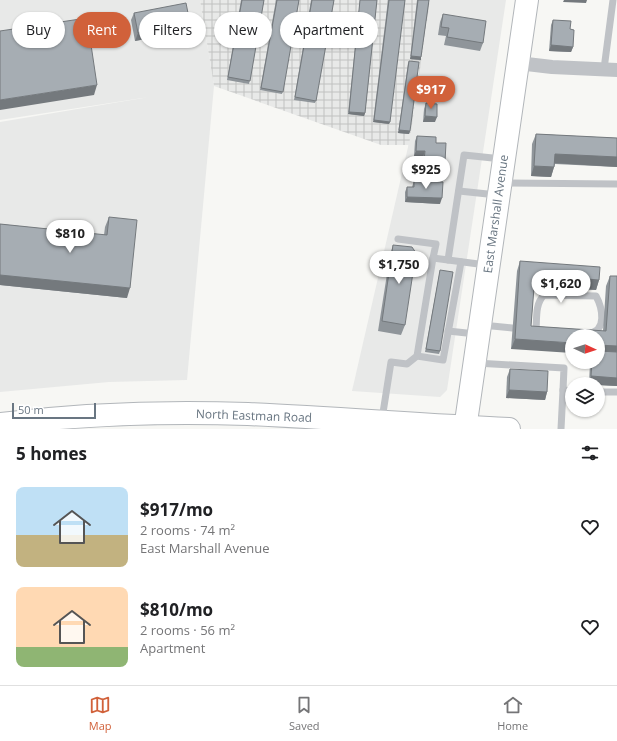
<!DOCTYPE html>
<html lang="en">
<head>
<meta charset="utf-8">
<style>
  body { margin:0; font-family:"Open Sans",sans-serif; background:#f2f2f2; color:#202124; height:100vh; display:flex; flex-direction:column; font-size:15px; white-space:nowrap }
  * { box-sizing:border-box; margin:0 }
  p { font-size:13px; color:#757577 }
  .icon { flex:none; width:22px; height:22px; fill:none; stroke:currentColor; stroke-width:2; stroke-linecap:round; stroke-linejoin:round }
  .map { position:relative; height:429px; overflow:hidden }
  .sheet { display:flex; flex-direction:column; background:#fff; flex:1 }
  .sheet>* { flex:none }
  .top-card { position:absolute; left:12px; top:12px; width:400px; height:36px; display:flex; gap:8px }
  .needle { width:26px; rotate:93deg }
  .tools { position:absolute; left:565px; top:329px; display:grid; gap:8px }
  .tools a { display:grid; place-items:center; width:40px; height:40px; border-radius:50%; background:#fff; box-shadow:0 1px 3px #0004; font-size:20px }
  .scale { position:absolute; left:12px; bottom:10px; width:84px; box-sizing:border-box; padding-left:4px; border:2px solid #697682; border-top:0; font-size:11px; line-height:14px; white-space:nowrap; color:#697682; -webkit-text-stroke:3px #fff; paint-order:stroke }
  .price { position:absolute; translate:-50% -34px; padding:0 9px; border-radius:14px; background:#fff; color:#222; font-size:13px; line-height:26px; filter:drop-shadow(0 1px 2px #0008) }
  .price::after { content:''; position:absolute; left:50%; top:24px; width:12px; height:9px; margin-left:-6px; background:inherit; clip-path:polygon(0 0,100% 0,50% 100%) }
  .price.active { background:#d1613a; color:#fff }
  ul { padding:0; list-style:none }
  li { display:flex; align-items:center; gap:12px; height:100px; padding:0 16px }
  li span { display:grid; place-items:center; flex:none; width:112px; height:80px; border-radius:8px; color:#555 }
  li>.icon { margin-inline-start:auto }
  span .icon { width:48px; height:48px; fill:#fffc; stroke-width:1 }
  li b { font-size:17px }
  h2 { display:flex; justify-content:space-between; align-items:center; height:48px; padding:0 16px; font-size:17px }
  .pill { padding:0 14px; border-radius:18px; background:#fff; box-shadow:0 1px 3px #0004; font-size:14px; line-height:36px }
  .pill.active { background:#d1613a; color:#fff }
  .tab-bar { display:flex; justify-content:space-around; align-items:center; height:56px; border-top:1px solid #e0e0e0; background:#fff; font-size:11px; color:#757577 }
  .tab-bar a { display:grid; justify-items:center; gap:2px }
  .tab-bar .active { color:#d1613a }
  .map>svg:first-child { display:block }
  .built { fill:#e8e9e8 }
  .industrial { fill:url(#industrial-grid) }
  .lines { fill:none; stroke-linecap:round; stroke-linejoin:round }
  .primary-casing { stroke:#b2b6ba; stroke-width:24 }
  .service { stroke:#bfc2c6; stroke-width:7 }
  .minor { stroke:#bfc2c6; stroke-width:14 }
  .primary { stroke:#fff; stroke-width:22 }
  .wall { fill:#8f959a }
  .shaded-wall { fill:#74797d }
  .building { fill:#a6adb3; stroke:#74797d }
  .labels { text-anchor:middle; stroke-width:4; stroke-linejoin:round; paint-order:stroke }
  .street-label { font-size:12px; fill:#697682; stroke:#fff }
</style>
</head>
<body>
<div class="map">
<svg width="617" height="429" viewBox="0 0 617 429">
  <defs>
    <pattern id="industrial-grid" width="8" height="8" patternUnits="userSpaceOnUse"><rect width="8" height="8" fill="#e8e9e8"/><path d="M0 4h8M4 0v8" fill="none" stroke="#c0c1c1"/></pattern>
  </defs>
  <rect width="100%" height="100%" fill="#f7f7f4"/>
  <g class="built">
    <polygon points="0,0 200,0 214,86 187,380 109,382 0,392 0,122 149,97 0,120"/>
    <polygon points="430,0 506,0 447,390 440,397 352,391 408,147"/>
  </g>
  <polygon class="industrial" points="200,0 430,0 409,145 381,145 214,86"/>
  <g class="lines">
    <g class="primary-casing">
      <g id="primary">
        <path d="M0,424C82,414 165,411 248,414C335,418 422,425 509,429"/>
        <polyline points="465,429 527,0"/>
      </g>
    </g>
    <g class="service">
      <polyline points="604,69 613,0"/>
      <polyline points="502,183 617,184"/>
      <polyline points="459,191 497,195"/>
      <polyline points="398,239 436,244 433,258"/>
      <polyline points="448,260 464,155 502,159"/>
      <polyline points="482,325 512,328"/>
      <path d="M536,330C537,318 535,304 544,295L596,296C602,307 608,332 588,333"/>
      <polyline points="448,331 476,334"/>
      <polyline points="417,356 443,360 461,262"/>
      <polyline points="476,363 564,368 563,390"/>
      <polyline points="598,392 617,392"/>
      <polyline points="382,419 391,362 407,364 417,356 433,258 486,265"/>
      <polyline points="561,429 563,390 572,391"/>
    </g>
    <polyline class="minor" points="518,63 552,67 617,70"/>
    <use href="#primary" class="primary"/>
  </g>
  <g class="wall">
    <polygon points="241,0 264,0 249,84 227,80"/>
    <polygon points="276,0 299,0 282,94 260,90"/>
    <polygon points="311,0 334,0 315,103 294,100"/>
    <polygon points="360,0 377,0 365,113 364,116 348,114"/>
    <polygon points="388,0 405,0 389,124 373,122"/>
    <polygon points="417,0 429,0 421,57 421,60 410,59"/>
    <polygon points="134,13 190,23 187,31 135,41 131,20"/>
    <polygon points="443,14 483,43 480,51 444,45 446,36 438,35 440,22"/>
    <polygon points="553,20 570,29 573,47 571,52 549,51 551,25"/>
    <polygon points="409,61 410,131 409,134 398,133 408,63"/>
    <polygon points="426,103 435,122 423,122 424,109"/>
    <polygon points="536,134 617,138 617,167 555,164 554,167 551,177 531,176 532,144"/>
    <polygon points="417,136 436,143 443,167 422,166 423,157 414,156 415,141"/>
    <polygon points="414,181 440,204 405,202 405,192 407,187 412,187"/>
    <polygon points="109,217 127,298 0,285 0,224 104,235 105,227"/>
    <polygon points="393,245 405,325 401,335 378,331 390,255"/>
    <polygon points="520,261 599,280 596,290 534,286 531,326 603,331 606,286 610,276 617,352 617,386 598,385 598,384 589,384 590,362 598,362 598,336 511,349 517,271"/>
    <polygon points="440,270 440,351 439,354 425,352"/>
    <polygon points="510,369 547,392 545,400 506,398 507,377"/>
  </g>
  <g class="shaded-wall">
    <polygon points="564,0 587,0 586,3 563,2"/>
    <polygon points="190,23 187,31 135,41 138,33"/>
    <polygon points="551,45 573,47 571,52 549,51"/>
    <polygon points="411,56 421,57 421,60 410,59"/>
    <polygon points="97,85 94,95 0,110 0,100"/>
    <polygon points="349,112 365,113 364,116 348,114"/>
    <polygon points="425,116 437,117 435,122 423,122"/>
    <polygon points="374,120 390,122 389,124 373,122"/>
    <polygon points="399,130 410,131 409,134 398,133"/>
    <polygon points="416,151 425,151 423,157 414,156"/>
    <polygon points="555,154 617,157 617,167 552,163"/>
    <polygon points="424,161 445,162 443,167 422,166"/>
    <polygon points="534,166 554,167 551,177 531,176"/>
    <polygon points="407,197 442,198 440,204 405,202"/>
    <polygon points="0,275 130,288 127,298 0,285"/>
    <polygon points="535,275 599,280 596,290 532,285"/>
    <polygon points="515,339 572,343 572,353 511,349"/>
    <polygon points="598,345 617,346 617,351 615,356 598,355"/>
    <polygon points="591,376 617,378 617,386 598,385 598,384 589,384"/>
    <polygon points="509,390 547,392 545,400 506,398"/>
  </g>
  <g class="building">
    <polygon points="242,0 264,0 250,81 228,77"/>
    <polygon points="277,0 299,0 283,92 261,88"/>
    <polygon points="312,0 334,0 316,101 295,97"/>
    <polygon points="360,0 377,0 365,113 349,112"/>
    <polygon points="389,0 405,0 390,122 374,120"/>
    <polygon points="418,0 429,0 421,57 411,56"/>
    <polygon points="186,3 190,23 138,33 134,13"/>
    <polygon points="443,14 486,21 483,43 447,37 449,28 441,27"/>
    <polygon points="87,18 97,85 0,100 0,31"/>
    <polygon points="553,20 571,21 570,29 574,30 573,47 551,45"/>
    <polygon points="409,61 419,62 410,131 399,130"/>
    <polygon points="426,103 437,104 437,117 425,116"/>
    <polygon points="536,134 617,138 617,157 555,154 554,167 534,166"/>
    <polygon points="417,136 436,137 436,143 446,143 445,162 424,161 425,151 416,151"/>
    <polygon points="414,181 443,182 442,198 407,197 407,187 414,187"/>
    <polygon points="109,217 137,220 130,288 0,275 0,224 107,235"/>
    <polygon points="393,245 412,247 416,253 405,325 382,321"/>
    <polygon points="520,261 600,267 599,280 535,275 531,326 606,331 610,276 617,276 617,346 598,345 598,336 572,336 572,343 515,339"/>
    <polygon points="440,270 453,272 440,351 426,349"/>
    <polygon points="598,351 617,352 617,378 591,376 592,362 598,362"/>
    <polygon points="510,369 548,371 547,392 509,390"/>
  </g>
  <g class="labels">
    <g class="street-label">
      <text transform="translate(496 214) rotate(-82)" y="4">East Marshall Avenue</text>
      <text transform="translate(254 416) rotate(2)" y="4">North Eastman Road</text>
    </g>
  </g>
</svg>
<div class="tools">
<a><svg class="needle" viewBox="-14 -14 28 28"><path d="M0-13l5 13h-10z" fill="#e53935"/><path d="M0 13l5-13h-10z" fill="#757577"/></svg></a>
<a><svg class="icon" aria-label="layers" viewBox="0 0 24 24"><path d="M12 4l9 5-9 5-9-5zM3 14l9 5 9-5"/></svg></a>
</div>
<div class="scale">50 m</div>
<b class="price active" style="left:431px;top:110px">$917</b>
<b class="price" style="left:426px;top:190px">$925</b>
<b class="price" style="left:70px;top:254px">$810</b>
<b class="price" style="left:399px;top:285px">$1,750</b>
<b class="price" style="left:561px;top:304px">$1,620</b>
<div class="top-card">
<a class="pill">Buy</a>
<a class="pill active">Rent</a>
<a class="pill">Filters</a>
<a class="pill">New</a>
<a class="pill">Apartment</a>
</div>
</div>
<section class="sheet">
<h2>5 homes<svg class="icon" aria-label="filters" viewBox="0 0 24 24"><path d="M4 7h16M4 17h16"/><circle cx="9" cy="7" r="2"/><circle cx="15" cy="17" r="2"/></svg></h2>
<ul>
<li><span style="background:linear-gradient(#bfe0f5 60%,#c2b280 0)"><svg class="icon" aria-label="home" viewBox="0 0 24 24"><path d="M3 11l9-7 9 7M6 9v11h12V9"/></svg></span><div><b>$917/mo</b><p>2 rooms · 74 m²</p><p>East Marshall Avenue</p></div><svg class="icon" aria-label="heart" viewBox="0 0 24 24"><path d="M12 20l-8-8c-3-5 5-10 8-4 3-6 11-1 8 4z"/></svg></li>
<li><span style="background:linear-gradient(#ffd9b3 75%,#8fb573 0)"><svg class="icon" aria-label="home" viewBox="0 0 24 24"><path d="M3 11l9-7 9 7M6 9v11h12V9"/></svg></span><div><b>$810/mo</b><p>2 rooms · 56 m²</p><p>Apartment</p></div><svg class="icon" aria-label="heart" viewBox="0 0 24 24"><path d="M12 20l-8-8c-3-5 5-10 8-4 3-6 11-1 8 4z"/></svg></li>
</ul>
</section>
<nav class="tab-bar">
<a class="active"><svg class="icon" aria-label="map" viewBox="0 0 24 24"><path d="M3 6l6-2 6 2 6-2v14l-6 2-6-2-6 2zM9 4v14M15 6v14"/></svg>Map</a>
<a><svg class="icon" aria-label="saved" viewBox="0 0 24 24"><path d="M7 4h10v16l-5-4-5 4z"/></svg>Saved</a>
<a><svg class="icon" aria-label="home" viewBox="0 0 24 24"><path d="M3 11l9-7 9 7M6 9v11h12V9"/></svg>Home</a>
</nav>
</body>
</html>
